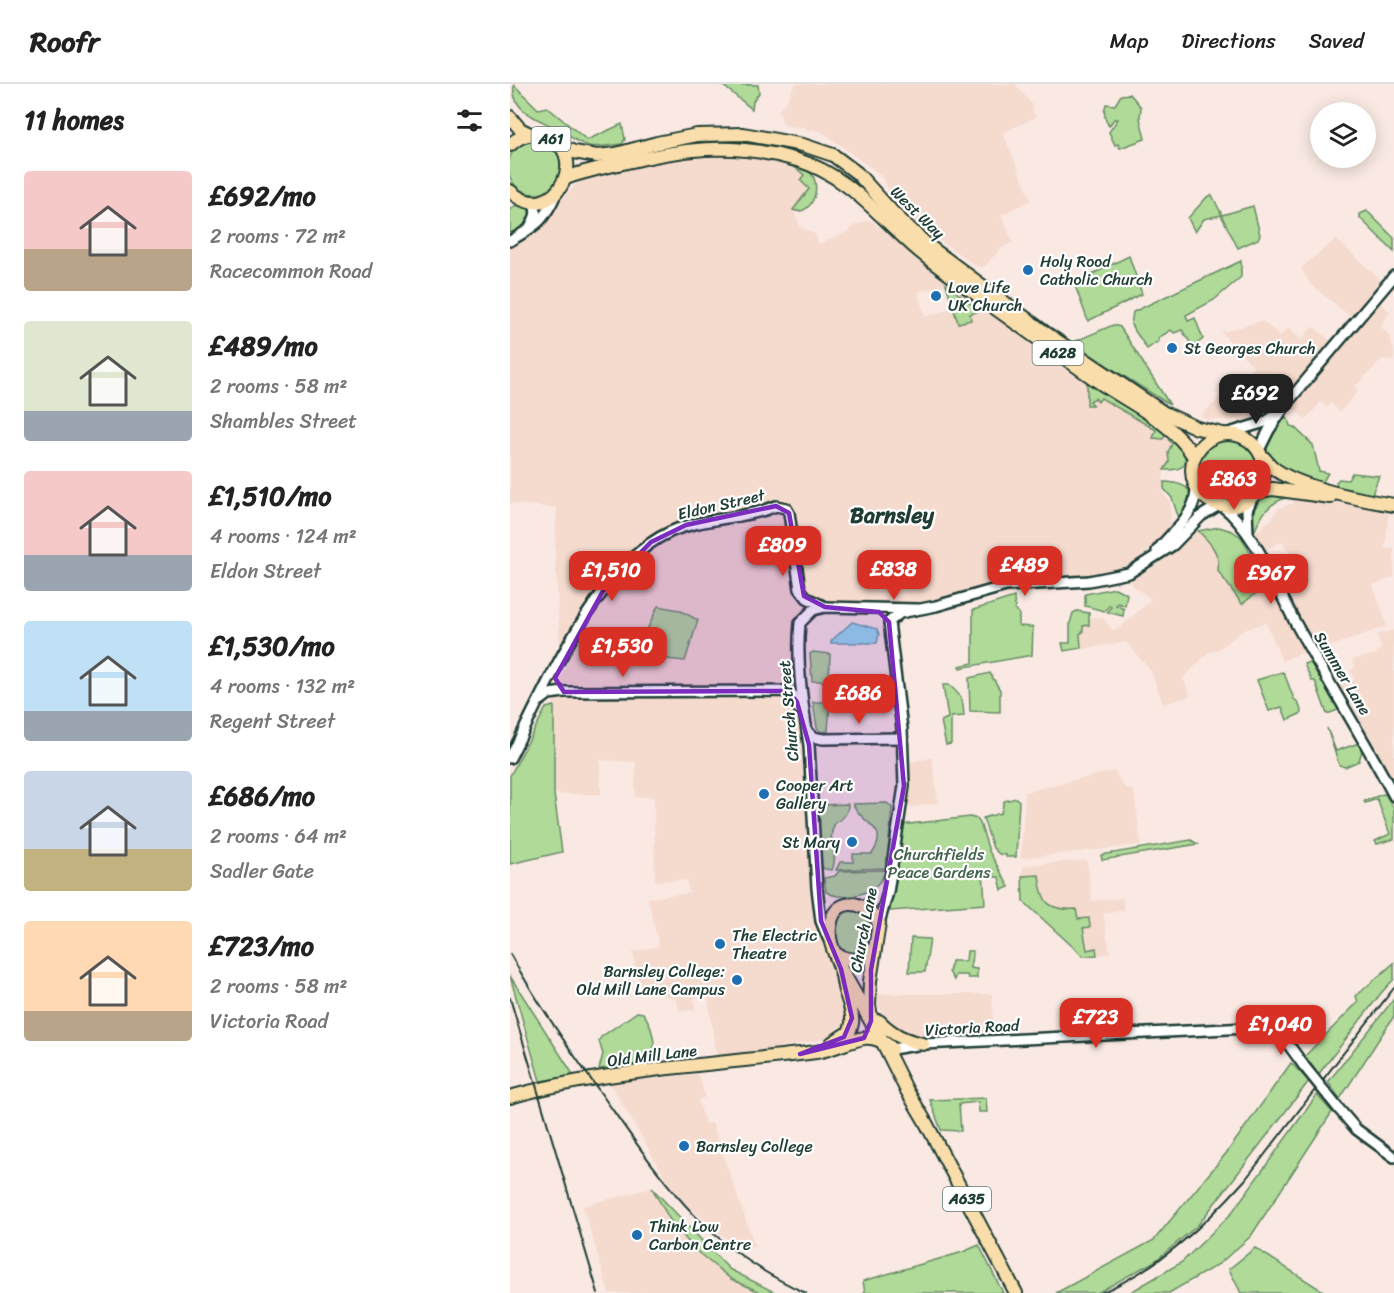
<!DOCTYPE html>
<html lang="en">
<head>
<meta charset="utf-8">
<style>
  body { margin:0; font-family:Sriracha,sans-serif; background:#f6f6f6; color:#222; height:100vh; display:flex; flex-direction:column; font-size:22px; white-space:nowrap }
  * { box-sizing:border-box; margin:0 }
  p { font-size:20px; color:#767676 }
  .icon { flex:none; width:33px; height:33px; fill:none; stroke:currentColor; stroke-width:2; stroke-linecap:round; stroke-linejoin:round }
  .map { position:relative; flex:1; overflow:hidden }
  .side { display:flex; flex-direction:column; background:#fff; width:510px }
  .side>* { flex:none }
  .buttons { position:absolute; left:800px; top:18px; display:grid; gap:12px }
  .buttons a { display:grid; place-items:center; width:66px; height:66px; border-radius:50%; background:#fff; box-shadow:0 3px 15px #0003; font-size:30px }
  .price { position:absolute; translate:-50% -51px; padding:0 14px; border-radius:12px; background:#d93025; color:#fff; font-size:20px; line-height:39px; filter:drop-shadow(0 2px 3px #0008) }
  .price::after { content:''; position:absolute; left:50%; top:36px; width:18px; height:14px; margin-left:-9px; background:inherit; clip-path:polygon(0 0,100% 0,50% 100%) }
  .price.current { background:#222; color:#fff }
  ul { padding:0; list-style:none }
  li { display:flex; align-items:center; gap:18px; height:150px; padding:0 24px }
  li span { display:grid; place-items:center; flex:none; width:168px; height:120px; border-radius:6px; color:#555 }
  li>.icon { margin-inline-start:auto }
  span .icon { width:72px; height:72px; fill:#fffc; stroke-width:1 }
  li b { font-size:26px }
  h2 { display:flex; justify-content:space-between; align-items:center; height:72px; padding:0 24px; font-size:26px }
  header { display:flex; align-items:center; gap:36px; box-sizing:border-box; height:84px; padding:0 30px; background:#fff; border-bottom:2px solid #e0e0e0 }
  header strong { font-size:28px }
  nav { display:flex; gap:33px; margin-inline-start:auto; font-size:21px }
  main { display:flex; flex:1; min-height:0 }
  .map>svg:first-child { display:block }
  .built { fill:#f5dace; fill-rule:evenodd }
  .green { fill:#afda98; stroke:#678c66; stroke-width:1.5 }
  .water { fill:#90deee; stroke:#639ea4; stroke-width:1.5 }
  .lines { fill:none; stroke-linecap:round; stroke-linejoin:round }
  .tertiary-casing { stroke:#1f3d34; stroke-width:14 }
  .trunk-casing { stroke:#1f3d34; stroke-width:16 }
  .tertiary { stroke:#fff; stroke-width:9 }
  .trunk { stroke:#f9deab; stroke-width:12 }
  .rail { stroke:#1f3d34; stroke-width:2 }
  .tertiary-bridge-casing { stroke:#1f3d34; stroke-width:14; stroke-linecap:butt }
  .tertiary-bridge { stroke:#fff; stroke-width:9 }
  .marked { fill:#7b2cbf; fill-opacity:0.2; stroke:#7b2cbf; stroke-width:4.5; stroke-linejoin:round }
  .poi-dot { fill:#1f6fb2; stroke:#fff; stroke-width:2 }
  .labels { text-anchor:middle; stroke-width:4.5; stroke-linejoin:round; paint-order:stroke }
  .shield { fill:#fff; stroke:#627771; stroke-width:1.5 }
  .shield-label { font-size:15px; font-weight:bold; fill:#1f3d34 }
  .street-label { font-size:16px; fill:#1f3d34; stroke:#fff }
  .poi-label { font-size:16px; fill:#1f3d34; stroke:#fff; text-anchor:start }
  .park-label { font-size:16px; fill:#43644d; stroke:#fff }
  .district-label { font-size:22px; font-weight:bold; fill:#1f3d34; stroke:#fff }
</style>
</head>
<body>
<header>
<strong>Roofr</strong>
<nav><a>Map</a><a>Directions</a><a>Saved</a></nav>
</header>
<main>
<section class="side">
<h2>11 homes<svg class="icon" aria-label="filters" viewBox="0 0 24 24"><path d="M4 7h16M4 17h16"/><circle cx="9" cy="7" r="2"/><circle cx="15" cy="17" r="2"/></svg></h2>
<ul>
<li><span style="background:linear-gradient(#f6c9c9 65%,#b9a48a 0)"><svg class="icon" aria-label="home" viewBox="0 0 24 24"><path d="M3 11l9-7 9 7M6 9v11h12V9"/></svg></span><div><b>£692/mo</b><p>2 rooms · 72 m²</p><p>Racecommon Road</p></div></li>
<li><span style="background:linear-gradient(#dfe7d0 75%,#9aa5b1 0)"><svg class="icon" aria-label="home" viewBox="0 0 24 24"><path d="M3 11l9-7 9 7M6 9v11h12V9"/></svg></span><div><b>£489/mo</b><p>2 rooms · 58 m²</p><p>Shambles Street</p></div></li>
<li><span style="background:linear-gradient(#f6c9c9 70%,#9aa5b1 0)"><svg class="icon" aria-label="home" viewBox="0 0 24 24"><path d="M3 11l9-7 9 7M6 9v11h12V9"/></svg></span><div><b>£1,510/mo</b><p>4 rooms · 124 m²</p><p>Eldon Street</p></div></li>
<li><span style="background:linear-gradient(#bfe0f5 75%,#9aa5b1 0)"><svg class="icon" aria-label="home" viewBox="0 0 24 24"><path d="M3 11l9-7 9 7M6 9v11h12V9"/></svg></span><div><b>£1,530/mo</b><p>4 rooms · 132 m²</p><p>Regent Street</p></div></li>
<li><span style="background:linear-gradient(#c9d6e8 65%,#c2b280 0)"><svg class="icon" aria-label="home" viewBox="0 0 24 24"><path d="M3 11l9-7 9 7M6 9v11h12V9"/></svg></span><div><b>£686/mo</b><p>2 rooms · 64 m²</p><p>Sadler Gate</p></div></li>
<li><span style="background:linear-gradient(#ffd9b3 75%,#b9a48a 0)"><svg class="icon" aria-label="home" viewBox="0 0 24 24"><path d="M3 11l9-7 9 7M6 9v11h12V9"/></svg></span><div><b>£723/mo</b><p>2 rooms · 58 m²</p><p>Victoria Road</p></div></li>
</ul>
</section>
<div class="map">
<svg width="884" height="1209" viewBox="0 0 884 1209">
  <rect width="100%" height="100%" fill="#f9e9e2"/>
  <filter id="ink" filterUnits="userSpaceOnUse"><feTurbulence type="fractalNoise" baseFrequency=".0167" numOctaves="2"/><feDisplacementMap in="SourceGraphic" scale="12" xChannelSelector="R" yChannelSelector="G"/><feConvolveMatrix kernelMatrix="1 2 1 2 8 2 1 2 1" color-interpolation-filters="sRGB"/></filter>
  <g filter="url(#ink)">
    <g class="built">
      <polygon points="285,0 505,0 523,22 522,26 526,33 493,49 521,116 491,131 503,158 490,165 474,183 468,183 417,148 387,124 373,93 314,49 302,45 301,47 296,46 296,43 275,42 268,27 276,18"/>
      <path d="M187,69L256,74L286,84L295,91L300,104L283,126L291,144L305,150L309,160L340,147V145L343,142L360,136L552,279L556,286L651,344L661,351L662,360L658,368V382L654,386L652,408L660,418L661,441L659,447L645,461L616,485L586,491L503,494L432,514L397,520L308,515L285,537V575L297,734L310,847L337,931L336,940L329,949L313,955L231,971L206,972L198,912L184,914L185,926L170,927L166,916L161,913L134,906L129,901L123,868L149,862L138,814L179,809L177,796L145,797L144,713H125L126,678L90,676L91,710H44V608L58,579L50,560L45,465L47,424L0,419V160L29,142L65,101L79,92ZM436,200L443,224L415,233L408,208Z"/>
      <polygon points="826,155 874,199 862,213 880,227 870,242 879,251 884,268 884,276 872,275 845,303 848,307 830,328 821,319 817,323 811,318 796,335 762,308 738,337 695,335 691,332 718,305 744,283 711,248 752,237 770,252 778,244 791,256 803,243 821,257 841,233 800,200 791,184"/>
      <polygon points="785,414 879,426 875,465 884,463 884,493 863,501 877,542 807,567 769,498 791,489 772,457 754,467 744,448 753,444 752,442 761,436 768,425 780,420 783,420"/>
      <polygon points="683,446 688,447 703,461 709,479 708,487 732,520 760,500 796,567 772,577 756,538 732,547 710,564 698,569 673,594 680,612 653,620 641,587 616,558 572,565 570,550 573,547 572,540 583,533 593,534 602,546 608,545 618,537 641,515 623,502 620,495 651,478"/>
      <polygon points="884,546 884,705 828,602 842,598 844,595 840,586 845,584 842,576 867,570 866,568 872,565 867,551"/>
      <polygon points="422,674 428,719 401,723 399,721 399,678"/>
      <polygon points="604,687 614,703 624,708 631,761 511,774 515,708"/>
      <polygon points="575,776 577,778 582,817 612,814 614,826 593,830 600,869 579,873 573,872 538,840 529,822 529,791 512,792 513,782"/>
      <polygon points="368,910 482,910 484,950 413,953 397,951 388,946 375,934 368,920"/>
      <polygon points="188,990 195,1013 188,1016 195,1040 202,1039 245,1163 226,1163 166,1112 100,999"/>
      <polygon points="142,1104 160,1136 221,1195 252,1209 99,1209 73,1122"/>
    </g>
    <g class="green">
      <polygon points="211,0 248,1 249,9 243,17 242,25"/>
      <path d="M4,1L28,25L37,23L77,56L112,40L115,55L112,60C101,61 89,64 79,62C68,60 59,51 50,46C34,37 0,29 4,1Z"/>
      <path d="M620,10L631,23L630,34L635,55L610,64L608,60L605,61L599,48L608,35H604L599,42C594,35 593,28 596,20L605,21L611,11Z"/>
      <circle cx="25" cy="83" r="27"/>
      <path d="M256,74C269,78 286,79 298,87C314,97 303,134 283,126L299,105L290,96L294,91L286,84Z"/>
      <polygon points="702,111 712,131 743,122 750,151 748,155 728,164 711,131 694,135 685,148 678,134 697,113"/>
      <path d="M7,121C18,122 28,132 18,142C14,145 8,148 4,150L2,148L0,150V125Z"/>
      <polygon points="857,127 884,154 884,168 850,134 850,130"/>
      <polygon points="619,172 632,210 578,237 564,199"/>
      <polygon points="731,177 731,193 704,216 676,231 678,237 685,234 693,255 683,263 672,246 664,249 661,246 648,254 649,257 637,265 621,241 623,228"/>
      <polygon points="436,200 470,227 460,230 461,236 448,239"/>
      <polygon points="603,241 610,243 660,321 561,259"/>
      <polygon points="577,299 651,344 656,349 653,355 643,354 646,346 591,314 588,318 585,314 580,317 583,321 577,321"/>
      <path d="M775,335H778L780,342L784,343L803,361L809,387L818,389L812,399C800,394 786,394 774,389C748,378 755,348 775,335Z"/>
      <path d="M661,351C674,367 688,387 654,386L659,378L658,368L662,360L658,355Z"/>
      <circle cx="717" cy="386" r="31"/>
      <polygon points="842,389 869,392 862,410 832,406 827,402 826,398 829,395 838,396"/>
      <path d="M654,398C684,399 688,413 669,435L662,414L654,405Z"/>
      <path d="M762,411L778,413C758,419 752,430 744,448C740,430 744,416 762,411Z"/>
      <path d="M709,443L722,447L731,453L758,500L732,520L708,487C711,470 700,458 688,447Z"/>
      <polygon points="605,504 617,510 615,522 608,519 606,521 614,525 613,532 597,528 601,523 600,521 594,527 575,522 575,510"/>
      <polygon points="504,513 505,526 509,529 509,542 523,543 522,571 450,584 449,582 463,579 463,526"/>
      <polygon points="148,522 169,526 188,536 175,577 138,573 141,550 136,548"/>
      <polygon points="567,527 579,529 579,541 573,542 573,548 570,550 571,564 554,567 552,559 560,559 560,539 563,529"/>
      <polygon points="303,568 320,570 319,597 302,597 300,570"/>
      <polygon points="800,578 828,624 828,626 817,630 805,597 802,597 794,580"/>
      <polygon points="772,588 774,589 784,615 788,618 792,629 777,636 772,623 759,627 747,596"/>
      <polygon points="480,589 490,606 490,628 460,627 459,594"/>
      <path d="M433,601H439C452,612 453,615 454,632L441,633V660L436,661L431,637L438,634Z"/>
      <polygon points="303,618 320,618 318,647 311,648 307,644"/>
      <polygon points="44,622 44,710 52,768 0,780 0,692 36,624"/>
      <polygon points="817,644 826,667 849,659 852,666 849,677 835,683 829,681"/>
      <polygon points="873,710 876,711 884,725 884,755 867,760 865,757 880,750 867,715 855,719 854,717"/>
      <polygon points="506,714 509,717 506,773 496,773 496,771 489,770 483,764 473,734 491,729 494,717"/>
      <path d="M377,719L382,723L377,779L375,784L326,786L330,778H343V770H362C381,742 352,742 343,720Z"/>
      <path d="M338,720C339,728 332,736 325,739C315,760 330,766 322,786L315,785L311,782L307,725L311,721Z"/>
      <polygon points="460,733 467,735 470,739 479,767 499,803 492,806 489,793 484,793 483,786 473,786 475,820 380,827 391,741"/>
      <polygon points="681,756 688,760 592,776 591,771"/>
      <path d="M375,786C371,809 335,819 316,808L314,794L325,792L329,787Z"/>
      <path d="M529,791C532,818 537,827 566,825L568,835L579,834L580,843L573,844L577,866L586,864L587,871L573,872L513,817L512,792Z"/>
      <path d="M344,825L356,829C365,843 364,854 356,870L334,871C321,854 320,830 344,825Z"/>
      <polygon points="401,854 420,855 415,888 399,888"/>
      <polygon points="457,867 463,867 460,884 467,885 467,894 458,894 457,891 446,891 444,896 439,888 442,877 456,877"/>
      <polygon points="884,879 884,895 872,908 808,991 794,973 848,918 846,912"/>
      <polygon points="0,892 64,992 30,997"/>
      <polygon points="884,915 884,932 830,1015 818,998"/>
      <path d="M127,928L133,929C141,939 145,956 144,968C134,984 106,983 89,985L93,970L89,957L91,953Z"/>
      <polygon points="781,979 799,997 688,1141 645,1177 587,1209 546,1209 644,1156 718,1067"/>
      <polygon points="807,1011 822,1028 741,1152 709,1180 659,1209 619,1209 672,1178 720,1131"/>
      <polygon points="476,1014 477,1028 469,1028 468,1018 449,1020 451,1047 431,1046 420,1016"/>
      <polygon points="142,1104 219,1185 266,1209 252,1209 221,1195 185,1166 160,1136"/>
      <polygon points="469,1161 493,1209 355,1209 353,1197 453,1168"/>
      <polygon points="745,1164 816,1209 731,1209 719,1185"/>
    </g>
    <polygon class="water" points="342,538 367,545 369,550 367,559 321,559 321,557"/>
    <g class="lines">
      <g class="tertiary-casing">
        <g id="tertiary">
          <path d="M20,143C25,134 29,127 22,118"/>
          <path d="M0,157C26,141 33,139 46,110"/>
          <polyline points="719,349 755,338 766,331"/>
          <polyline points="749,366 759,346 777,319 884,192"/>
          <path d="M711,421C745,446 766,503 786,540C818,598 853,653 884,712"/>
          <polyline points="738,450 737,426 743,412"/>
          <path d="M647,467C662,447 687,431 686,403"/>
          <polyline points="379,538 390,529 426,522 496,502 579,497 619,489 663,461 691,432 709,421"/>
          <polyline points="31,616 39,610 54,608 277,607 283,611 289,625"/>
          <polyline points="297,647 303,653 313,655 392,654"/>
          <path d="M0,674C35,605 88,480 160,448C194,433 233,436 266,422L276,424L279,429L290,505L297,514L315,523"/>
          <polyline points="369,839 378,808 394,702 392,645 379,538"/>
          <path d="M318,854L311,837L307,804L299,661C293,621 286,580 290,539L303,526L315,523L407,525"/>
          <polyline points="382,965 413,960 758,943 768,946 794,982"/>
          <polyline points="828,1024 846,1045 884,1073"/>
        </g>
      </g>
      <g class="trunk-casing">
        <g id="trunk">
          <polyline points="0,33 10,45 20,50"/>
          <path d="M0,61C8,53 19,49 30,51C86,61 45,149 0,107"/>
          <polyline points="48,61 64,68 87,72 106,70 147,59 187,51 233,50 293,61 323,71 347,89 385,131 416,160 537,250 654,329 687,344 713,350"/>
          <path d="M56,94C78,86 99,82 122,77C181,63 228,59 287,76C339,91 370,134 409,167C433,187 460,205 485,224C520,249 554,274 589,298C621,320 663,338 684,373"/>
          <circle cx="718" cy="386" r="36"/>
          <path d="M753,373C757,377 761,383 766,386C792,404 852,416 884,421"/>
          <polyline points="747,407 763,405 820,413"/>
          <path d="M325,870C342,878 352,879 365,864"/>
          <polyline points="331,885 372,957 396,1005 415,1037 506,1209"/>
          <path d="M369,937C383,951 394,956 413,960"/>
          <path d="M322,959L339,948C341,944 343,939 342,934C342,925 338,916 335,907C333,900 333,892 330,884C326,870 318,859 320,844C323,812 355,814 369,839L360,897L359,921L361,933"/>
          <path d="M0,1013C99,985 204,981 306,968C322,966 338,957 354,954C365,953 376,958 382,965"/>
        </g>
      </g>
      <use href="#tertiary" class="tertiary"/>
      <use href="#trunk" class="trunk"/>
      <g class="rail">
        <path d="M0,870C28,920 61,968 95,1015C155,1100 197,1165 296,1209"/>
        <polyline points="0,914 88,1209"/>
        <path d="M591,1209C648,1184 694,1142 735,1096L884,904"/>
      </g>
      <g class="tertiary-bridge-casing">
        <polyline id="tertiary-bridge" points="794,982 828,1024"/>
      </g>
      <use href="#tertiary-bridge" class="tertiary-bridge"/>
    </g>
  </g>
  <path class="marked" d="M266,422L279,429L294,512L315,523L369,528L379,538L394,702L361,886V937L354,954L290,970L334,953L342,934L331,885L311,837L299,661L287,618L278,607L54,608L45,594L93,507L141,458L176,441Z"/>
  <g class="poi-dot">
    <circle cx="518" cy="186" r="6"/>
    <circle cx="426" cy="212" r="6"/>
    <circle cx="662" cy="264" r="6"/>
    <circle cx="254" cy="710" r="6"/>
    <circle cx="342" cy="758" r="6"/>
    <circle cx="210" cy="860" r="6"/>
    <circle cx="227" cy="896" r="6"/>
    <circle cx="174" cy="1062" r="6"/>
    <circle cx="127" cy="1151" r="6"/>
  </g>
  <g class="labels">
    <g class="shield">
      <rect x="21.5" y="43" width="39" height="24" rx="4.5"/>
      <rect x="522.5" y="257" width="51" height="24" rx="4.5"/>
      <rect x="433" y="1103" width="48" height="24" rx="4.5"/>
    </g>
    <g class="shield-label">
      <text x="41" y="60">A61</text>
      <text x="548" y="274">A628</text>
      <text x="457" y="1120">A635</text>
    </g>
    <g class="street-label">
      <text transform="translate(408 128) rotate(44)" y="6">West Way</text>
      <text transform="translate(211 420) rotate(-13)" y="6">Eldon Street</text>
      <text transform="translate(833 589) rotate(59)" y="6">Summer Lane</text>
      <text transform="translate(278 627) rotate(-95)" y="6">Church Street</text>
      <text transform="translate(353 846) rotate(-79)" y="6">Church Lane</text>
      <text transform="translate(462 943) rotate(-3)" y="6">Victoria Road</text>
      <text transform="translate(142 971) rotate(-7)" y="6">Old Mill Lane</text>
    </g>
    <g class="poi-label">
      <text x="530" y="183">Holy Rood<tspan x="530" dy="18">Catholic Church</tspan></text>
      <text x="438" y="209">Love Life<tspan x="438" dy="18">UK Church</tspan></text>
      <text x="674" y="270">St Georges Church</text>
      <text x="266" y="707">Cooper Art<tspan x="266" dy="18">Gallery</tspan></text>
      <text x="330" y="764" text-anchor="end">St Mary</text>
      <text x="222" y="857">The Electric<tspan x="222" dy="18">Theatre</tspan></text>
      <text x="215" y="893" text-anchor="end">Barnsley College:<tspan x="215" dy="18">Old Mill Lane Campus</tspan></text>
      <text x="186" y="1068">Barnsley College</text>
      <text x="139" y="1148">Think Low<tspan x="139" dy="18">Carbon Centre</tspan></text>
    </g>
    <g class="park-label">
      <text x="429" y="776">Churchfields<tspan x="429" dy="18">Peace Gardens</tspan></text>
    </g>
    <g class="district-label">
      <text x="382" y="439">Barnsley</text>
    </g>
  </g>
</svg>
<div class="buttons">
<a><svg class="icon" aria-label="layers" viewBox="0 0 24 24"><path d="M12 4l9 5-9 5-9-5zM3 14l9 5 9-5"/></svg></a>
</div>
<b class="price current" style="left:746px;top:341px">£692</b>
<b class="price" style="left:724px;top:427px">£863</b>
<b class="price" style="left:273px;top:493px">£809</b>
<b class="price" style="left:515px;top:513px">£489</b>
<b class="price" style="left:384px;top:517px">£838</b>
<b class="price" style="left:102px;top:518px">£1,510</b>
<b class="price" style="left:761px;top:521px">£967</b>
<b class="price" style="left:113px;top:594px">£1,530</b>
<b class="price" style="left:349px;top:641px">£686</b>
<b class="price" style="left:586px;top:965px">£723</b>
<b class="price" style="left:771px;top:972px">£1,040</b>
</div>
</main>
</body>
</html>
